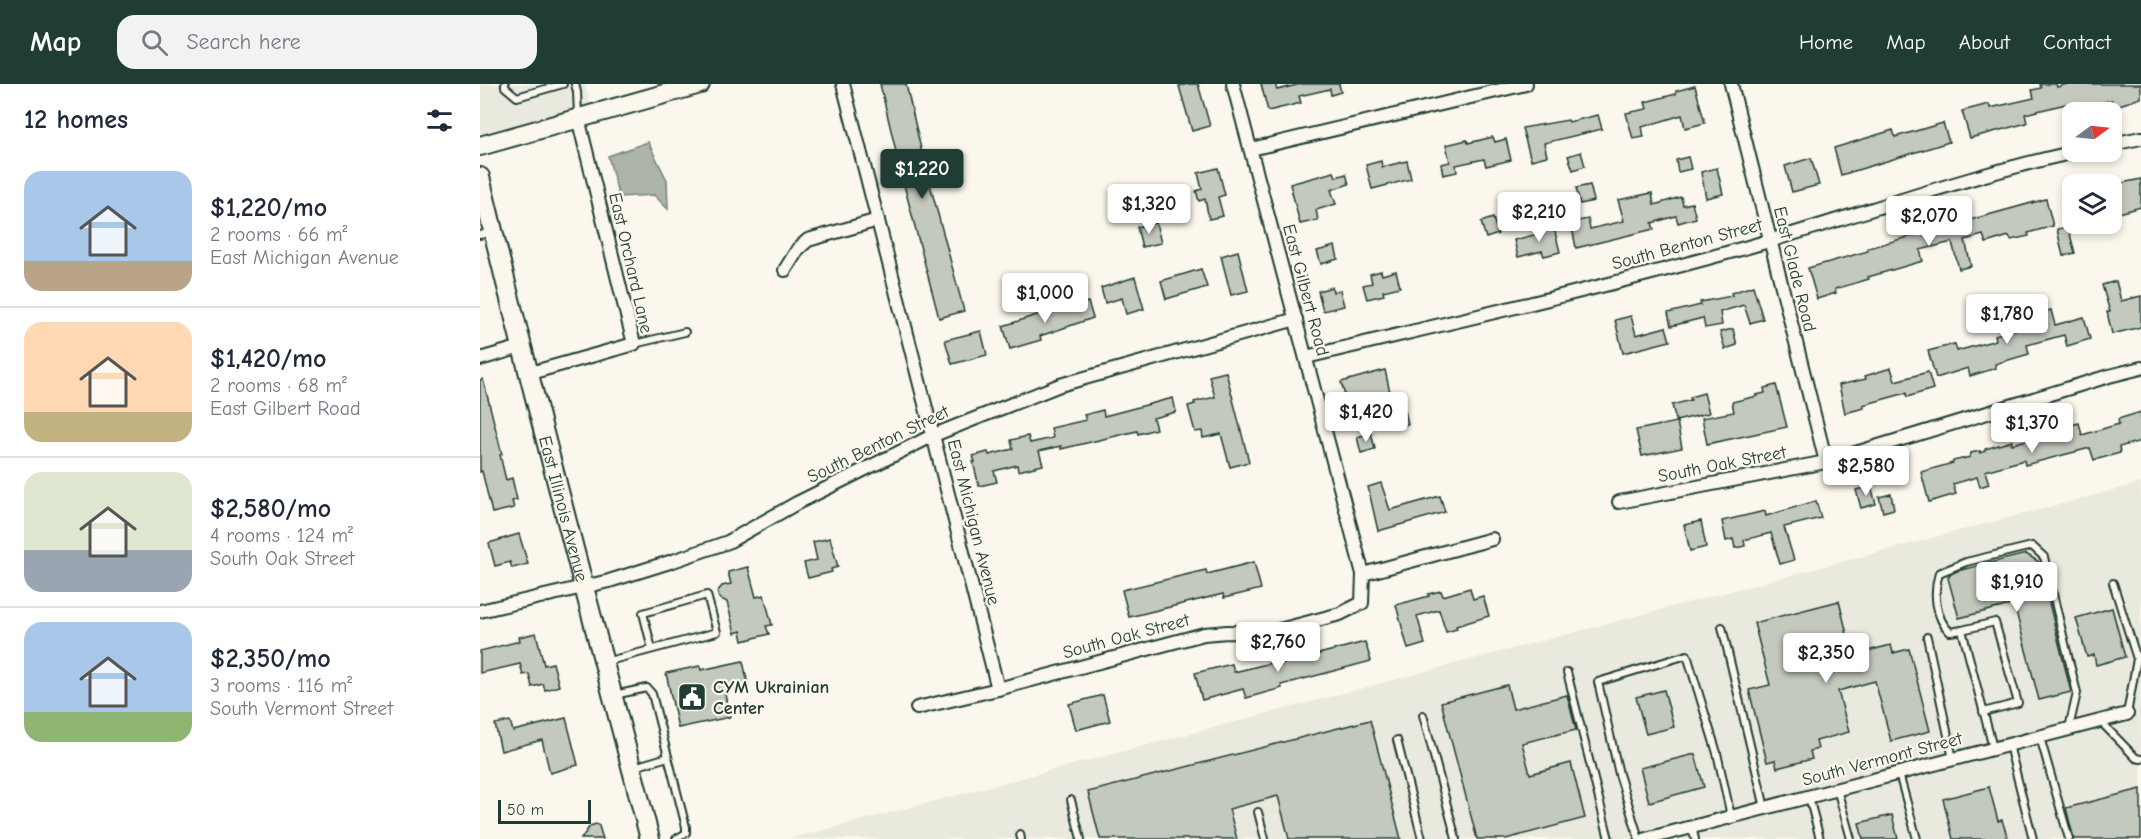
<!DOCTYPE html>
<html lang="en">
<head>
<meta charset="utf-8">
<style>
  body { margin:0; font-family:"Comic Neue",sans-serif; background:#f2f2f3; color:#1f2937; height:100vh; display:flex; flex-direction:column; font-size:22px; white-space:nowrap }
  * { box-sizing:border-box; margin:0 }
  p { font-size:20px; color:#747a83 }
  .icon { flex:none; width:33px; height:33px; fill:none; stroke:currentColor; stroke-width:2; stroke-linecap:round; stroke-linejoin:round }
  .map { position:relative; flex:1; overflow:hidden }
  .side { display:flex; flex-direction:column; background:#fff; width:480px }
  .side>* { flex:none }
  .needle { width:39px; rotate:75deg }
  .fabs { position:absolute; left:1582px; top:18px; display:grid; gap:12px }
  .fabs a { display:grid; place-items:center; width:60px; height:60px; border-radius:12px; background:#fff; box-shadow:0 3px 9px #0003; font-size:30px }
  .scale { position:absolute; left:18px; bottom:15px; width:93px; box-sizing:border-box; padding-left:6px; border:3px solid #1f3d34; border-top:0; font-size:16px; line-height:21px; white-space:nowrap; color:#1f3d34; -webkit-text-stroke:4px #fbf7ec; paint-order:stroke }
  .price { position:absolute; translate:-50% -51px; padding:0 14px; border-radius:6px; background:#fff; color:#222; font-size:20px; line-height:39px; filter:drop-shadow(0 2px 3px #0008) }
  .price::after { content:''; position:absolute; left:50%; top:36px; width:18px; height:14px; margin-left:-9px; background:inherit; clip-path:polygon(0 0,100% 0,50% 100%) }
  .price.selected { background:#1f3d34; color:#fff }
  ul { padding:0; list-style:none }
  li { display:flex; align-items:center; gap:18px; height:150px; padding:0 24px }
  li+li { border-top:2px solid #e0e1e3 }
  li span { display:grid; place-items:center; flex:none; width:168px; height:120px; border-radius:18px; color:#555 }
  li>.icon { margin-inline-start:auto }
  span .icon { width:72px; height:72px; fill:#fffc; stroke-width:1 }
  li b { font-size:26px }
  h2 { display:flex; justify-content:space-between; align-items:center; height:72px; padding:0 24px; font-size:26px }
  header { display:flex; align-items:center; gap:36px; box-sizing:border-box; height:84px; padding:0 30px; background:#1f3d34; color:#fff }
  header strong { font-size:28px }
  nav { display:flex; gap:33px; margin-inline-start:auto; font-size:21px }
  .search { width:420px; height:54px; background:#f2f2f3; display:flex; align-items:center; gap:15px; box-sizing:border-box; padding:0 21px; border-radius:18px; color:#747a83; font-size:22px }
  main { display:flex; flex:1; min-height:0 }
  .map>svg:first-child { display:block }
  .built { fill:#eae9de }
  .water { fill:#adb4aa; stroke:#74847b; stroke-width:1.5 }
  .building { fill:#c4c9be; stroke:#1f3d34; stroke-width:1.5 }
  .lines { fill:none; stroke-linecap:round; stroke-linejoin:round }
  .lane-casing { stroke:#1f3d34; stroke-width:10 }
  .street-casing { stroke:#1f3d34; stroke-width:16 }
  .secondary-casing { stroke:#1f3d34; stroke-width:22 }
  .lane { stroke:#fbf7ec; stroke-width:6 }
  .street { stroke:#fbf7ec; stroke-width:12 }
  .secondary { stroke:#fbf7ec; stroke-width:18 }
  .labels { text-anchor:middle; stroke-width:4.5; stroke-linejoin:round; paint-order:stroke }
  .street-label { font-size:18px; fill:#1f3d34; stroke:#fbf7ec }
  .poi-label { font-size:18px; font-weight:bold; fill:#1f3d34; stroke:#fbf7ec; text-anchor:start }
</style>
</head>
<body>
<header>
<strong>Map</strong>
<div class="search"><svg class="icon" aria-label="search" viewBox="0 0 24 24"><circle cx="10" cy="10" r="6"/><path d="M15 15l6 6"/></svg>Search here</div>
<nav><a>Home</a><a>Map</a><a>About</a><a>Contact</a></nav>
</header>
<main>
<section class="side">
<h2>12 homes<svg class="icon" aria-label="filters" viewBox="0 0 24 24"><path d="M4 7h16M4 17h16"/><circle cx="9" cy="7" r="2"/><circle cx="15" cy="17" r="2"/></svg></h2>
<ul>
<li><span style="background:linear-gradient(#a9c7e8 75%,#b9a48a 0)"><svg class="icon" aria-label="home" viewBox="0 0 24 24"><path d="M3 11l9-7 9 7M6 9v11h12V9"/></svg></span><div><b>$1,220/mo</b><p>2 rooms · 66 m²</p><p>East Michigan Avenue</p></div></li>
<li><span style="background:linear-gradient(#ffd9b3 75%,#c2b280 0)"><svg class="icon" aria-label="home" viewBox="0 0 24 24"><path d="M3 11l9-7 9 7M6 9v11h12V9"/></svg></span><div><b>$1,420/mo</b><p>2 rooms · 68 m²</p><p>East Gilbert Road</p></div></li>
<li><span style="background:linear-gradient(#dfe7d0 65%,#9aa5b1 0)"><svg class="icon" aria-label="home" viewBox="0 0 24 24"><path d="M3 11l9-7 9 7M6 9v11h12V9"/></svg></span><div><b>$2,580/mo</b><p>4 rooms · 124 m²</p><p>South Oak Street</p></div></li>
<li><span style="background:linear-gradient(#a9c7e8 75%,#8fb573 0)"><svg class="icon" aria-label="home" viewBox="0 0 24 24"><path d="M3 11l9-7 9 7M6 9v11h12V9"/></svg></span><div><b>$2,350/mo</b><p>3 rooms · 116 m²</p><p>South Vermont Street</p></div></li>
</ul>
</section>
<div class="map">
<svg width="1661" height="755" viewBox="0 0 1661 755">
  <rect width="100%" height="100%" fill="#fbf7ec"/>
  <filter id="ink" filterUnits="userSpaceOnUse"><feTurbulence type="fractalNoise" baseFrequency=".0167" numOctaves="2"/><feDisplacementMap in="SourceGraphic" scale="12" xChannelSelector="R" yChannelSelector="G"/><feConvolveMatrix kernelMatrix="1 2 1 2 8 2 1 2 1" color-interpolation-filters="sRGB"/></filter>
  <g filter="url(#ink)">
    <g class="built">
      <polygon points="0,0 105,0 113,30 0,62"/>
      <polygon points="1661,399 1661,755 309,755 356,743"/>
    </g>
    <polygon class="water" points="168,58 187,96 188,125 174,111 139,113 128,72"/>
    <g class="building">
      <polygon points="400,0 426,0 444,78 484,227 459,234 423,97"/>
      <polygon points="708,0 718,0 730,42 712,47 699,2"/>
      <polygon points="781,0 795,0 797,6 821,0 859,0 861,8 851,11 850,5 819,12 821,19 788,27"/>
      <polygon points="1560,0 1576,0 1577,3 1587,0 1661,0 1661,14 1633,23 1632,16 1592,27 1590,19 1545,30 1547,39 1490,54 1482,27 1509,20 1510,24 1554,14 1552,6 1561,4"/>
      <polygon points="1215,2 1225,39 1205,44 1202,31 1162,43 1164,53 1153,55 1146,29 1167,25 1165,18 1196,10 1196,7"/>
      <polygon points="1118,31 1122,45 1064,59 1067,72 1051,76 1042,44 1088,36 1089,38"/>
      <polygon points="1463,39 1469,58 1361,91 1354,64 1413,46 1415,53"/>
      <polygon points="1013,53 1015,58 1026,55 1031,76 1006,82 1004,75 976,81 977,88 963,91 961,80 970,78 966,61 987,56 988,59"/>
      <polygon points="1101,68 1105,82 1093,86 1088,72"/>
      <polygon points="1208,73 1211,85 1198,88 1196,76"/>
      <polygon points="1331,74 1339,101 1312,108 1305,82"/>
      <polygon points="901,77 902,83 927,77 931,95 892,105 886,81"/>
      <polygon points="738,84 745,111 738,113 743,132 729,135 725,115 719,117 716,107 722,105 718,89"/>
      <polygon points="1237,84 1243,110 1226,114 1221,88"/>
      <polygon points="854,88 856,93 866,90 869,100 851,106 856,120 836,126 838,136 820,140 810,100"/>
      <polygon points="1661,95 1661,123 1632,131 1632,101"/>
      <polygon points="1110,101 1114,117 1100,120 1096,104"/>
      <polygon points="1172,109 1174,121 1201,113 1203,121 1212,119 1216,134 1198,139 1196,132 1172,139 1174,145 1096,164 1091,138 1108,135 1110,145 1144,137 1138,116"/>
      <polygon points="1566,115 1573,142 1548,149 1549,152 1531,156 1529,152 1506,159 1503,151 1485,156 1491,182 1479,185 1472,158 1440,166 1443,177 1388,193 1389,195 1355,205 1356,209 1337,215 1328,184 1388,167 1388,164"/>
      <polygon points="1013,134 1018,150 1006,154 1001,138"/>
      <polygon points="676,139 681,159 662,163 657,143"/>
      <polygon points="1073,140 1080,168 1064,172 1062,167 1038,173 1034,156 1058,150 1057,144"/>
      <polygon points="1588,143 1595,169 1583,172 1577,145"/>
      <polygon points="855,162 858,175 841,180 837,167"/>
      <polygon points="758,167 768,207 751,211 741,172"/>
      <polygon points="721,185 727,203 686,215 681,197"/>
      <polygon points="901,187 902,191 916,187 920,203 903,207 904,211 887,215 883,201 892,199 890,190"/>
      <polygon points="655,193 664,225 646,230 642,214 625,219 621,204"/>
      <polygon points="1636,197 1641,217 1661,212 1661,243 1632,250 1627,228 1630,228 1622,201"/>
      <polygon points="1273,202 1283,235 1270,239 1264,221 1240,228 1242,241 1225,244 1223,234 1191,242 1188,229 1221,221 1220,218 1252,212 1251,209"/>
      <polygon points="852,203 853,208 860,206 864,222 843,227 838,207"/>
      <polygon points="608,218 613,234 560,252 561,256 530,265 523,242 587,221 588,224"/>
      <polygon points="1571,226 1575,241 1604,233 1610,255 1587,262 1584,251 1547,261 1549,270 1515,280 1516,284 1490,292 1488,284 1456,294 1448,267 1475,260 1477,267 1516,256 1515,251 1547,242 1545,233"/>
      <polygon points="1151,232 1156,251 1186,243 1190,257 1143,269 1135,236"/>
      <polygon points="1253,245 1257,261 1245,265 1240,248"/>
      <polygon points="501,247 507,271 472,280 465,256"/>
      <polygon points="1411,284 1415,297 1448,288 1453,305 1427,313 1426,309 1383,321 1384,324 1365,329 1359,301 1386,295 1385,292"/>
      <polygon points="905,286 911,313 886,319 889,328 879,331 877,324 869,326 861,298"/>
      <polygon points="746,288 769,378 750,383 741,350 723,354 722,347 715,348 708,322 715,320 714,318 735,313 729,292"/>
      <polygon points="3,295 22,370 20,371 26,396 32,394 37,416 32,417 34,424 12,429 2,387 0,388 0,296"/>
      <polygon points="1296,301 1307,343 1227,360 1222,334 1254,328 1252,318 1277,312 1276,311 1285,309 1284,304"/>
      <polygon points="1224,309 1229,329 1196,337 1192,321 1211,316 1210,313"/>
      <polygon points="693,314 696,328 673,334 676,345 658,350 657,347 581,365 581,362 559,367 563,381 538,387 537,381 514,387 517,398 499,402 493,378 495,378 493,372 508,368 509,371 533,365 531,356 548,352 550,359 573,354 571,344 606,336 604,331 623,326 624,332"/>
      <polygon points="925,327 928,340 916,343 913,330"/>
      <polygon points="1661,328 1661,357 1639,363 1640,369 1614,376 1610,364 1545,381 1544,376 1505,387 1509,400 1500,403 1497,393 1473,400 1476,410 1449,418 1441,388 1473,379 1473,377 1490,373 1491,369 1500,367 1500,369 1505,367 1505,365 1532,357 1532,360 1573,349 1572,346 1599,339 1602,351 1639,340 1638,335"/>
      <polygon points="1197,338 1202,364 1162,372 1156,346"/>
      <polygon points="891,349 895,365 881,369 877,353"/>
      <polygon points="901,399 910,426 960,412 965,428 898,447 888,403"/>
      <polygon points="1391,402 1396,420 1381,424 1376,406"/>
      <polygon points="1411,410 1414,425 1403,428 1399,413"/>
      <polygon points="1336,417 1341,434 1304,443 1314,476 1300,480 1291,449 1264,456 1265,462 1255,464 1253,455 1246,457 1242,437 1285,427 1286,432"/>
      <polygon points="1221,437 1226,463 1210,467 1204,441"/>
      <polygon points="39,450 48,480 32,484 30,478 15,482 9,459"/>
      <polygon points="350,454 358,483 351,485 352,488 328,494 324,479 337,476 333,458"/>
      <polygon points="1546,470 1559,478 1591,608 1559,616 1534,520 1479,534 1468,494 1471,490 1477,487"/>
      <polygon points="774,478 781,505 744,514 743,510 649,533 642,506 726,486 727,490"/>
      <polygon points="268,483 276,513 284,511 292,541 286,542 289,550 263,557 261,547 255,549 247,518 239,514 237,508 242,502 251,500 248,488"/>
      <polygon points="990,504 993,515 1003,512 1009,532 976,542 977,545 966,548 959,526 937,532 945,560 928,565 916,521 949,512 948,510 961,507 963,512"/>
      <polygon points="1359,517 1372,571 1411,561 1413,569 1429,565 1450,647 1411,657 1395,597 1358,607 1369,648 1336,657 1338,665 1330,667 1332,675 1297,684 1295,676 1287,678 1269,606 1290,601 1274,539"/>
      <polygon points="1632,524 1645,573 1616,581 1614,571 1607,573 1596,534"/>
      <polygon points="56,549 64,581 73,579 79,602 65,606 63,600 52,603 49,590 43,591 40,580 0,589 0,567 40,557 39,553"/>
      <polygon points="885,558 891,577 801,601 802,604 766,614 763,605 722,616 715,589 752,580 754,588 795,578 796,581"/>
      <polygon points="263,577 268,601 244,606 250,633 198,644 186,589 220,582 221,586"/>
      <polygon points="1027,601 1033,625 1087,611 1096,646 1042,659 1050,690 1091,679 1105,734 1026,755 997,755 961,618"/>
      <polygon points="1184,606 1194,643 1166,650 1156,613"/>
      <polygon points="623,611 630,637 596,646 589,620"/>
      <polygon points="86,634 98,681 70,689 62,656 21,667 15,640 30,637 33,647"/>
      <polygon points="890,636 921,755 809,755 798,712 749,725 757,755 620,755 608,708"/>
      <polygon points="1215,670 1224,703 1169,718 1160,684"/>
      <polygon points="1509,703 1518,737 1522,736 1528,755 1473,755 1463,715"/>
      <polygon points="1661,705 1661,755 1594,755 1586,724"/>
      <polygon points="1412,731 1418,755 1383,755 1379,739"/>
      <polygon points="116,740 119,742 123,755 101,755 110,742"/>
    </g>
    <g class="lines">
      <g class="lane-casing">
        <g id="lane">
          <polyline points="25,0 25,3 37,13 83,0"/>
          <polyline points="95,0 97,8 98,31"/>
          <polyline points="0,151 12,148"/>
          <polyline points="154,260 205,248"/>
          <polyline points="1633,499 1657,575 1647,630"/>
          <polyline points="1242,543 1285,724"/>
          <path d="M1482,546L1470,548C1455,534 1453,508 1459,489L1486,478L1552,462L1564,473L1597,609L1589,644"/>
          <polyline points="1447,553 1473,675"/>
          <polyline points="125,578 237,548 227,511 163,529 172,565"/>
          <polyline points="1087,588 1129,755"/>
          <polyline points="134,611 167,604 172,610 206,743 206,749 196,755"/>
          <polyline points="1503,628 1538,619 1515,538 1482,546 1513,664"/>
          <polyline points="943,631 976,755"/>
          <polyline points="1620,637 1656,674 1661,675"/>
          <polyline points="1560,653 1589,755"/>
          <polyline points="917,656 942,755"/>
          <polyline points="1529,661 1553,755"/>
          <polyline points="154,683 188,673"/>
          <polyline points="1419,690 1437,755"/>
          <polyline points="1357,705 1371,755"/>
          <polyline points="1329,713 1340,755"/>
          <polyline points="591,716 601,755"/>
          <polyline points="778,728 785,755"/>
          <polyline points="1212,743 1215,755"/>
          <polyline points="540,750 541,755"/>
          <polyline points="1159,755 1139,690 1118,598 1207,571 1237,669 1251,732"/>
        </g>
      </g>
      <g class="street-casing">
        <g id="street">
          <polyline points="363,0 518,605"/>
          <polyline points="753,0 883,490"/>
          <polyline points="1251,0 1346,378"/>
          <polyline points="1632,60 1661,54"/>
          <polyline points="771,65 1046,0"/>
          <polyline points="305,186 318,165 328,156 398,136"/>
          <path d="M826,273C980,236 1136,201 1289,157C1391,127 1491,91 1595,68"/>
          <polyline points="0,275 41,263"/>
          <polyline points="47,290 154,260 98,34"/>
          <polyline points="1139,418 1346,378 1629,292 1661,284"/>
          <polyline points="0,527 129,497 193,477 248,458 317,419 454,351 580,301 816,235"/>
          <polyline points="437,624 518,605 724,550 747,548 788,549 860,530 882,519 883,490 1012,455"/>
          <polyline points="1166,755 1647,630"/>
        </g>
      </g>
      <g class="secondary-casing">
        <g id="secondary">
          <polyline points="0,62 220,0"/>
          <path id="s1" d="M0,93C53,315 113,535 170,755"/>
        </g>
      </g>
      <use href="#lane" class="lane"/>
      <use href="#street" class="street"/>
      <use href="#secondary" class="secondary"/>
    </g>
  </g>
  <defs>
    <g id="civic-square" transform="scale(1.5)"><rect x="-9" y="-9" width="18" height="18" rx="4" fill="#1f3d34" stroke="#fbf7ec"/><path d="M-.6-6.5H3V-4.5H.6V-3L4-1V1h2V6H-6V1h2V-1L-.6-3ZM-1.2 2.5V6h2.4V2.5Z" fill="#fff"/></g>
  </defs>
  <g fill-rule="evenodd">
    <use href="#civic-square" x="212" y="613"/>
  </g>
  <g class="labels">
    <g class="street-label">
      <text transform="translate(1207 160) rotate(-15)" y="6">South Benton Street</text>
      <text transform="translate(151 179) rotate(77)" y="6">East Orchard Lane</text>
      <text transform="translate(1315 185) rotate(76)" y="6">East Glade Road</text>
      <text transform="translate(826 206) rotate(75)" y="6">East Gilbert Road</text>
      <text transform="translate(398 360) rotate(-26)" y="6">South Benton Street</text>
      <text transform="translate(1242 380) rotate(-11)" y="6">South Oak Street</text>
      <text dy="6" stroke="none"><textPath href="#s1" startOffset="342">East Illinois Avenue</textPath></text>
      <text transform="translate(494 438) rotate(76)" y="6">East Michigan Avenue</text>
      <text transform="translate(646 552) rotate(-15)" y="6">South Oak Street</text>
      <text transform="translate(1402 675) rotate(-15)" y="6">South Vermont Street</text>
    </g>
    <g class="poi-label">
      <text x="233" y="609">CYM Ukrainian<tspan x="233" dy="21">Center</tspan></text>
    </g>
  </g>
</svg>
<div class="fabs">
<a><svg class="needle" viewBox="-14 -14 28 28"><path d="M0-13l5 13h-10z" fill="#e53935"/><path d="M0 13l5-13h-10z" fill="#747a83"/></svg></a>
<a><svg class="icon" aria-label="layers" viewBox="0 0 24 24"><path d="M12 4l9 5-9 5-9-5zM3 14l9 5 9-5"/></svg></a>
</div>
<div class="scale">50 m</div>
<b class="price selected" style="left:442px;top:116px">$1,220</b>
<b class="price" style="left:669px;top:151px">$1,320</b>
<b class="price" style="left:1059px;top:159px">$2,210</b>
<b class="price" style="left:1449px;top:163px">$2,070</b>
<b class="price" style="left:565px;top:240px">$1,000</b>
<b class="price" style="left:1527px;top:261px">$1,780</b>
<b class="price" style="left:886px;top:359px">$1,420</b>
<b class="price" style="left:1552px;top:370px">$1,370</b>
<b class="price" style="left:1386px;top:413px">$2,580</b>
<b class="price" style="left:1537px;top:529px">$1,910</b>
<b class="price" style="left:798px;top:589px">$2,760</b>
<b class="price" style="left:1346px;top:600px">$2,350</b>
</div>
</main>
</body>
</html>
